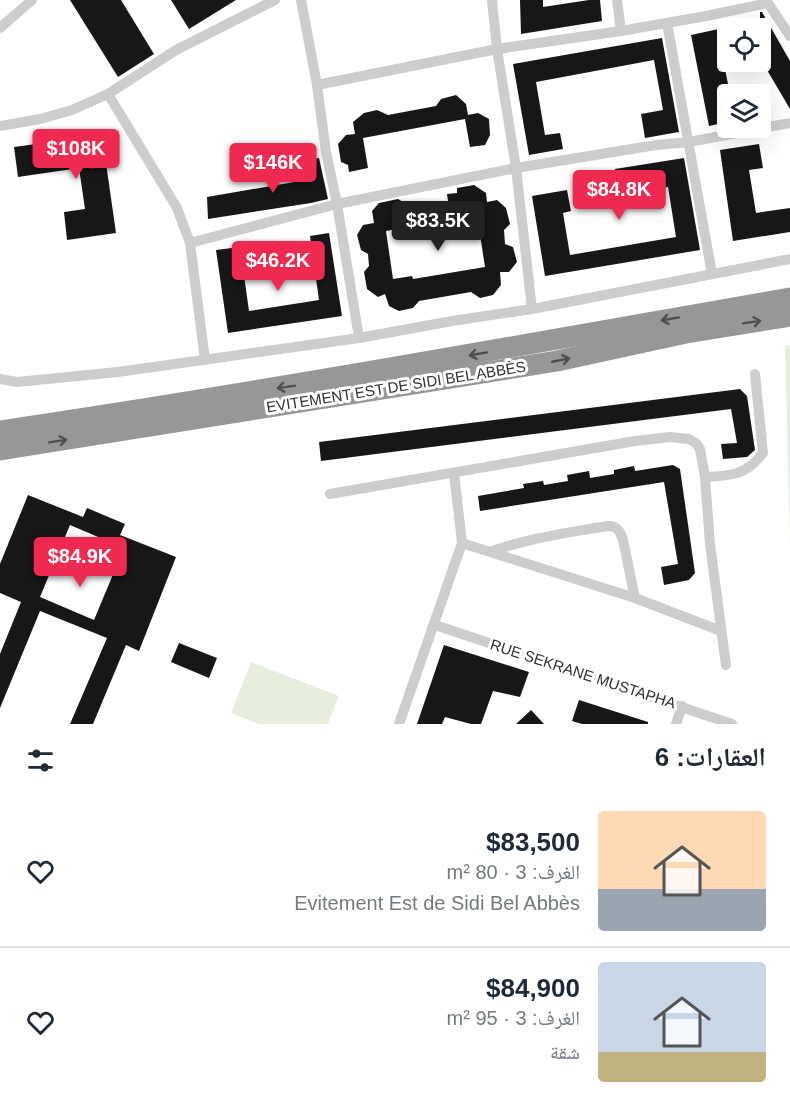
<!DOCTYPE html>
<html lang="ar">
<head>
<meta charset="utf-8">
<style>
  body { margin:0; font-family:Helvetica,"Noto Naskh Arabic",sans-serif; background:#f6f6f7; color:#1f2937; direction:rtl; height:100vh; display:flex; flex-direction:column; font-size:22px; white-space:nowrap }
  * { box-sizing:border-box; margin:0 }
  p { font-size:20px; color:#747a83 }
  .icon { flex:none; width:33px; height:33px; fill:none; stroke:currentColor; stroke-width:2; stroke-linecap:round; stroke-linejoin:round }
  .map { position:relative; height:724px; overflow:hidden; direction:ltr }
  .sheet { display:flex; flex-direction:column; background:#fff; flex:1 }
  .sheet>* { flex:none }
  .buttons { position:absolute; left:717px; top:18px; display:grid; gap:12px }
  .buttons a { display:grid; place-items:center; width:54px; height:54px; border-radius:6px; background:#fff; box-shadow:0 6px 24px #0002; font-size:30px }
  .price { position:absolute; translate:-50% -51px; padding:0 14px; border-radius:6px; background:#ef2a50; color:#fff; font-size:20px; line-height:39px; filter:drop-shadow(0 2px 3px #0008) }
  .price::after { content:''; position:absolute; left:50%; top:36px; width:18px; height:14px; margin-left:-9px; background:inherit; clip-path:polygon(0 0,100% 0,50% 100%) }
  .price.on { background:#222; color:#fff }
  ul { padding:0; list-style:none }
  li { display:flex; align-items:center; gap:18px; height:150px; padding:0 24px }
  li+li { border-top:2px solid #e0e1e3 }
  li span { display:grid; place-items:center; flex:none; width:168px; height:120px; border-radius:6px; color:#555 }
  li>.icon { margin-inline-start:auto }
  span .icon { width:72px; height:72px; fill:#fffc; stroke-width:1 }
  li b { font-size:26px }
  h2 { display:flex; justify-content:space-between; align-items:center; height:72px; padding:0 24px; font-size:26px }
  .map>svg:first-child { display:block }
  .green { fill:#e8eedd }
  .building { fill:#171717; fill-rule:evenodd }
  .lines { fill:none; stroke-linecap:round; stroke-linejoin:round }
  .street { stroke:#cdcdcd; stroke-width:10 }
  .highway { stroke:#979797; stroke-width:21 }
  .oneway { stroke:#4f4f4f }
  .labels { text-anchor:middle; stroke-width:6; stroke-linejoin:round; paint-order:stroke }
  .street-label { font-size:15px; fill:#303030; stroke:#fff }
</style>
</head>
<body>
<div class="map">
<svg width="790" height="724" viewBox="0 0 790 724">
  <rect width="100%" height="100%" fill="#fff"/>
  <g class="green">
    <polygon points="790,345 790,546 785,346"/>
    <polygon points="251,662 339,696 328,724 259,724 231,713"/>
  </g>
  <g class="building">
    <polygon points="70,0 121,0 154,54 118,77"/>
    <polygon points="171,0 236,0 189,29"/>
    <polygon points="520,0 543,0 543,7 589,0 600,0 602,21 521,34"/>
    <polygon points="760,12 762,12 790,61 790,109 760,58"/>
    <polygon points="728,27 728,53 722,54 730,94 728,94 728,122 709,126 691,35"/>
    <polygon points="662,38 679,132 645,138 641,114 663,110 654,60 536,82 545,135 560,133 563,149 529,155 513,64"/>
    <polygon points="456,95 466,104 468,115 478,113 489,119 490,135 485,145 470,147 465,119 363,138 368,168 349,172 348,165 341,162 338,144 346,135 355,134 353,122 364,113 377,110 388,115 436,106 441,99"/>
    <polygon points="102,135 116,233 67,240 64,212 85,209 79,168 18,177 14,147"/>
    <polygon points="759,144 763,168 749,170 756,213 790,208 790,232 733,241 720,150"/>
    <polygon points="319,158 328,199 311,203 208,219 207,197 300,181 298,162"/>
    <polygon points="684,158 700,250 545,276 532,196 567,190 571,211 563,213 570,255 676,237 668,187 620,195 615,169"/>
    <polygon points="474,185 486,193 487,202 497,200 506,208 510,224 504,230 505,244 513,247 517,262 509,272 500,272 501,285 493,295 480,298 471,292 419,301 413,308 399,311 389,306 385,294 378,297 367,289 364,272 369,266 368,254 361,250 357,235 363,225 374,223 372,211 379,203 398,199 408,205 410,221 402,223 402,228 386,231 393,279 412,276 413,279 485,267 477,215 462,217 461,213 450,215 447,194 457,193 457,188"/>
    <polygon points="329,233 342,316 228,333 216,250 240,247 249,311 319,300 310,236"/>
    <polygon points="740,389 747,396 755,450 747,457 723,459 721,444 737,443 731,409 321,461 319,442"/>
    <polygon points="673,465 680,469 695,573 689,580 664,585 661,567 678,564 664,482 480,511 478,496 524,488 523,484 543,481 544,485 568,481 567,475 589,471 590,478 614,474 614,470 634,466 635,471"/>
    <path d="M28,495L83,517L87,508L125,524L120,535L176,557L139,651L126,645L93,724H70L107,638L40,611L0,708V654L21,602L0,593V564ZM70,525L124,548L94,620L40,597Z"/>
    <polygon points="179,643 217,658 209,678 171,662"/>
    <polygon points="444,645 529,672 520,697 493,691 481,724 471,724 445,717 442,724 417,724"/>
    <polygon points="579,700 648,722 648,724 582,724 572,721"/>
    <polygon points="531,710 544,724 516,724"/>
  </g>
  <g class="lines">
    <g class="street">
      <polyline points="301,0 317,85 497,49 621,31 706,16 768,3 790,36"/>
      <polyline points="492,0 497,49 516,168 656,145 689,142 790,123"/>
      <polyline points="617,0 621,31"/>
      <polyline points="667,23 712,274"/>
      <polyline points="0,28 32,0"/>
      <polyline points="317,85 326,152 337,204 359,338"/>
      <polyline points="108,94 176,50 275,0"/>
      <polyline points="0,126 40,119 72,110 108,94 177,208 190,243 337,204 516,168 532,309"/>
      <polyline points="190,243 205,360"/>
      <polyline points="0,379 17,382 118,372 359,338 452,321 532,309 790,259"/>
      <path d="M705,477C732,476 746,475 763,453L755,374"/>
      <polyline points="330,494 635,441 670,437 689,439 696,443 700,449 705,477 710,544 726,665"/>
      <polyline points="462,543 635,598 721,631"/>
      <path d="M490,552C528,538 567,533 607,526C617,525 620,531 623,540L635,598"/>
      <polyline points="435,625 732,724"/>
      <polyline points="399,724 462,543 454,473"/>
      <polyline points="676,724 682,706"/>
    </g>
    <g class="highway">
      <path d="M0,431C264,392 527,344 790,298"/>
      <polyline points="0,450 557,361 686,333 790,316"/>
    </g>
  </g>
  <defs><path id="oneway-shaft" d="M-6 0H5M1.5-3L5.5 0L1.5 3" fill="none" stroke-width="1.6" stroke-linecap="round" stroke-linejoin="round" transform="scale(1.5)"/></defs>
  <g class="oneway">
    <use href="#oneway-shaft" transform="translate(670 319) rotate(170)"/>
    <use href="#oneway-shaft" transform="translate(752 322) rotate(-9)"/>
    <use href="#oneway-shaft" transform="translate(478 354) rotate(170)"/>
    <use href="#oneway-shaft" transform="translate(561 360) rotate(-11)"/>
    <use href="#oneway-shaft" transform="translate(286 387) rotate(171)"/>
    <use href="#oneway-shaft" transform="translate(58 441) rotate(-9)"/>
  </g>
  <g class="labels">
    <g class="street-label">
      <text transform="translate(396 387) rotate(-9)" y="5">EVITEMENT EST DE SIDI BEL ABBÈS</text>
      <text transform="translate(583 674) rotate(18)" y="5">RUE SEKRANE MUSTAPHA</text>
    </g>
  </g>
</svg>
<div class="buttons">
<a><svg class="icon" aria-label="locate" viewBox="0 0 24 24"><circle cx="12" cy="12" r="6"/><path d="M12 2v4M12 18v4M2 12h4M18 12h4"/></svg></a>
<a><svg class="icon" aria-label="layers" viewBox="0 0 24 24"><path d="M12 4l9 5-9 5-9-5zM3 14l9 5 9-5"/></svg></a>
</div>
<b class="price" style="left:76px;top:180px">$108K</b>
<b class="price" style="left:273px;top:194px">$146K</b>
<b class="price" style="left:619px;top:221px">$84.8K</b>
<b class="price on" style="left:438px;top:252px">$83.5K</b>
<b class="price" style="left:278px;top:292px">$46.2K</b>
<b class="price" style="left:80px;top:588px">$84.9K</b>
</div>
<section class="sheet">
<h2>العقارات: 6<svg class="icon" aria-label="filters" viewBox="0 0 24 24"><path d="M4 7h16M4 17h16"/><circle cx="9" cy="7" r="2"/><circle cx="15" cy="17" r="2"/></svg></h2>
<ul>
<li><span style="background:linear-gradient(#ffd9b3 65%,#9aa5b1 0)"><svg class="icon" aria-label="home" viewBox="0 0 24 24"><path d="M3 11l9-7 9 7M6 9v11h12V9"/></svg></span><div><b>$83,500</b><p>الغرف: 3 · 80 m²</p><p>Evitement Est de Sidi Bel Abbès</p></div><svg class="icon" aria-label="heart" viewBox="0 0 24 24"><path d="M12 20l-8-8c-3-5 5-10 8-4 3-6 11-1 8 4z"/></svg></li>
<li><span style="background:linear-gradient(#c9d6e8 75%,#c2b280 0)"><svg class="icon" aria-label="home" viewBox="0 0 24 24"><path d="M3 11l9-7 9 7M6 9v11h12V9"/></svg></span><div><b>$84,900</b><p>الغرف: 3 · 95 m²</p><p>شقة</p></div><svg class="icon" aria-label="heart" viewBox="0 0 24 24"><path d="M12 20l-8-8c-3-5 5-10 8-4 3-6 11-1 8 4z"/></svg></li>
</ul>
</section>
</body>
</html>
